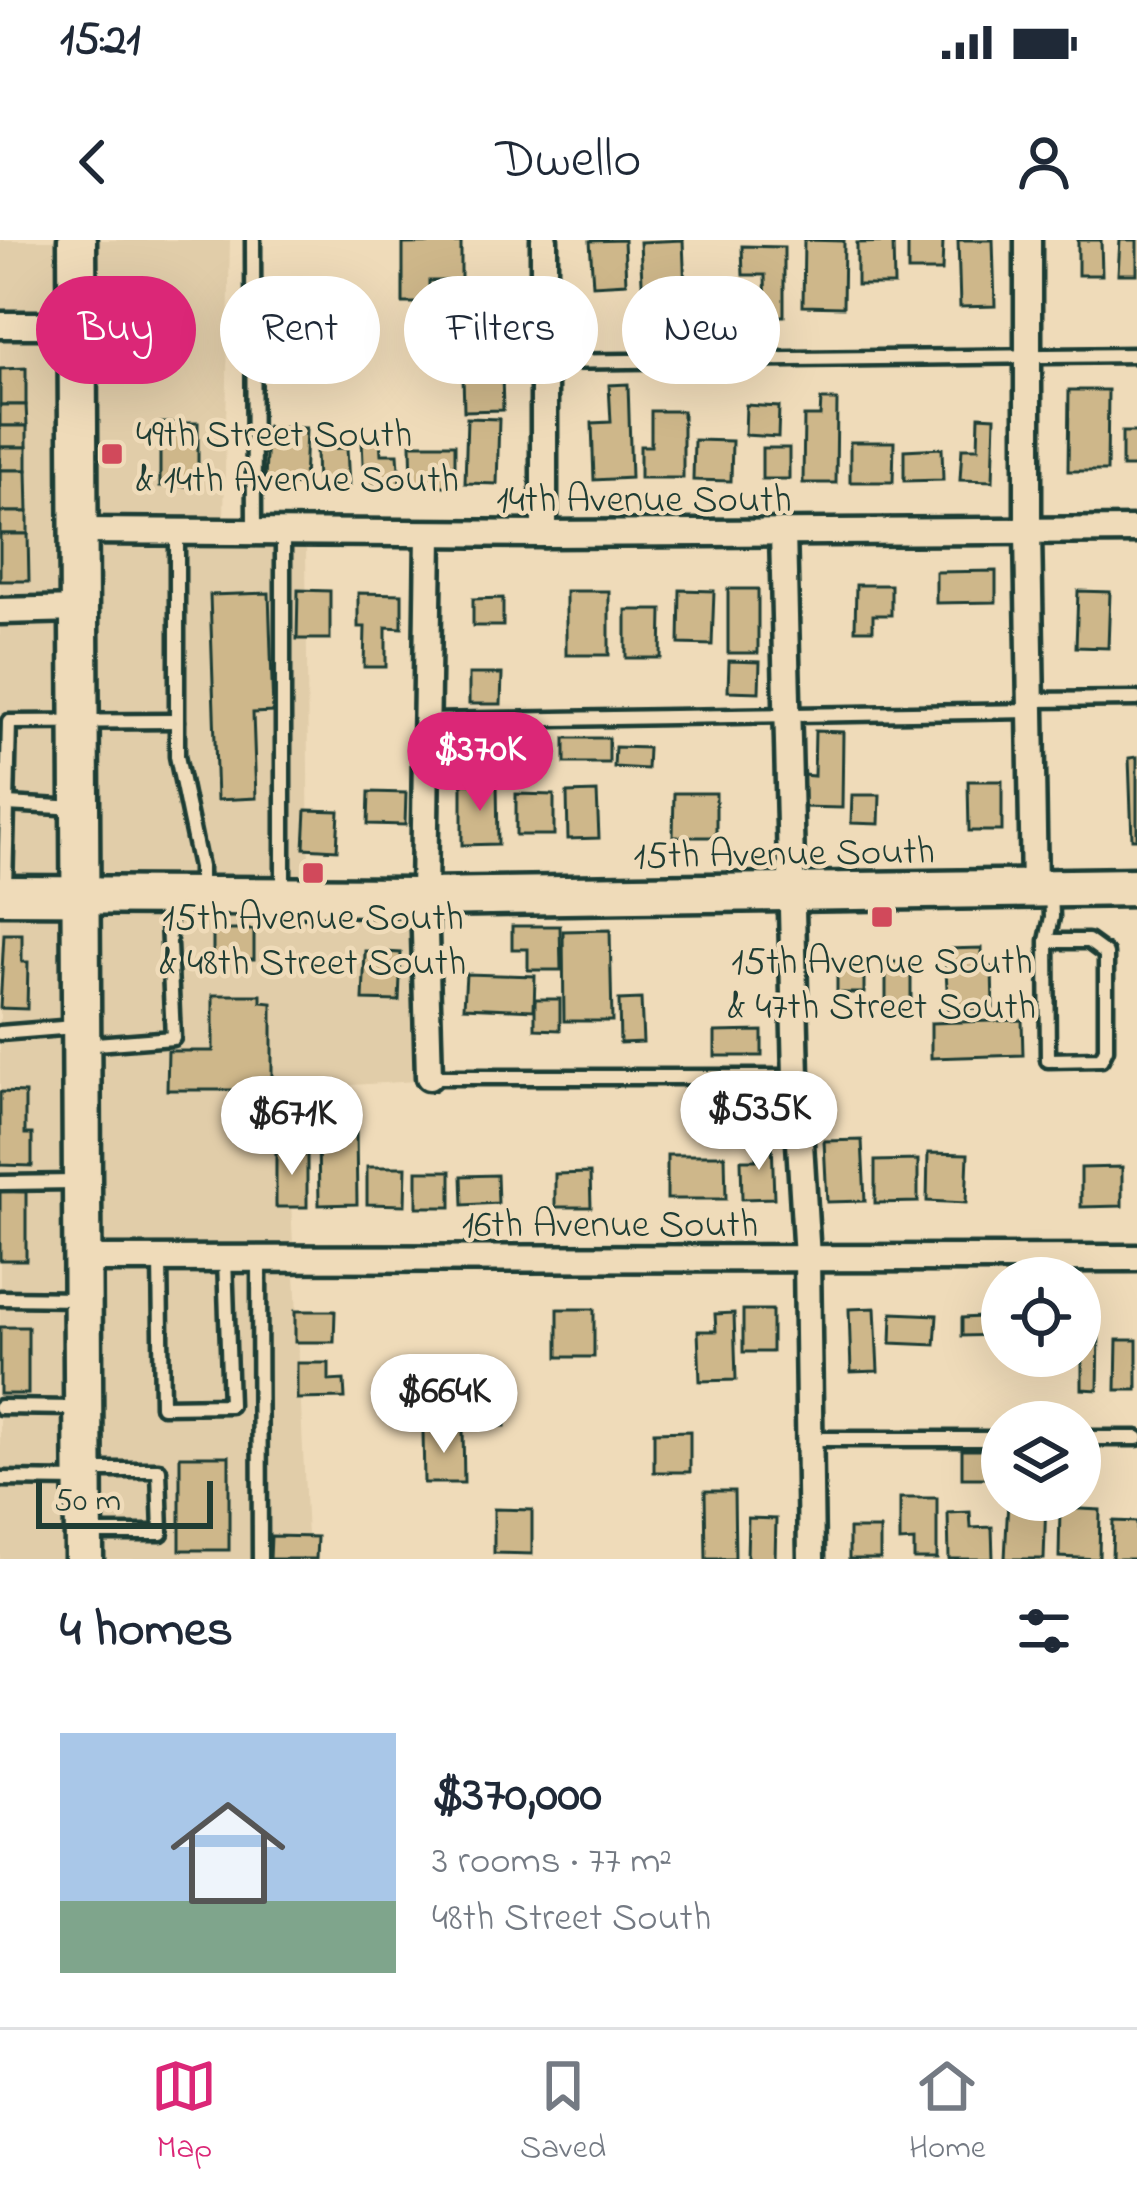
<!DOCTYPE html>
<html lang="en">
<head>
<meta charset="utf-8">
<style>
  body { margin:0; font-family:"Indie Flower",sans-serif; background:#f2f2f3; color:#1f2937; height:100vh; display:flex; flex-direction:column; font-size:45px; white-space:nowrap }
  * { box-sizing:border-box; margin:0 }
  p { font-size:39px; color:#747a83 }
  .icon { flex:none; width:66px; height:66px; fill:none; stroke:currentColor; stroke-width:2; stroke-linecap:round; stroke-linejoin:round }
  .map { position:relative; height:1319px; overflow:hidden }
  .panel { display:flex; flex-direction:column; background:#fff; flex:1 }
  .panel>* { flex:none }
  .guide { position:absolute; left:36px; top:36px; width:1065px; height:108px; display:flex; gap:24px }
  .buttons { position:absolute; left:981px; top:1017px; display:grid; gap:24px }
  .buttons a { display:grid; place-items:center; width:120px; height:120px; border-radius:50%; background:#fff; box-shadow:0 12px 48px #0002; font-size:60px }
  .scale { position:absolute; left:36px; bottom:30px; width:177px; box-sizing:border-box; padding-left:12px; border:6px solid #1f3d34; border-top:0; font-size:33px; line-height:42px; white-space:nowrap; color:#1f3d34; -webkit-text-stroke:9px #efdbb9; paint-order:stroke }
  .price { position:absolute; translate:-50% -102px; padding:0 27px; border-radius:42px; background:#fff; color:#222; font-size:39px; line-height:78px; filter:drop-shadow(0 3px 6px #0008) }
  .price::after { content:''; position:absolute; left:50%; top:72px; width:36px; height:27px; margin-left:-18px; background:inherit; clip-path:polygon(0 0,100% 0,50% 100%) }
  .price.on { background:#db2777; color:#fff }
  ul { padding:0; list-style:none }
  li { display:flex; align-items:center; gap:36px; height:300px; padding:0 60px }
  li+li { border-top:3px solid #e0e1e3 }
  li span { display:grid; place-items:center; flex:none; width:336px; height:240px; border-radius:0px; color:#555 }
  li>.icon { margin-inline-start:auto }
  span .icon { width:144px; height:144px; fill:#fffc; stroke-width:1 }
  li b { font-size:51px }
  h2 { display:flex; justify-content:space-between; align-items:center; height:144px; padding:0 60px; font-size:51px }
  .chip { padding:0 42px; border-radius:54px; background:#fff; box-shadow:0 12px 48px #0002; font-size:42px; line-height:108px }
  .chip.on { background:#db2777; color:#fff }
  .status { display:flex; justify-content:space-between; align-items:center; height:84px; padding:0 60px; background:#fff; direction:ltr }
  .status svg { height:33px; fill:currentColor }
  header { display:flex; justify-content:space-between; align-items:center; height:156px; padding:0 60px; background:#fff; font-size:54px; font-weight:600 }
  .tab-bar { display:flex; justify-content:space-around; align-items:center; height:168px; border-top:3px solid #e0e1e3; background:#fff; font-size:33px; color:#747a83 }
  .tab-bar a { display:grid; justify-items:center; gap:6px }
  .tab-bar .on { color:#db2777 }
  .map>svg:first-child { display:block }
  .built { fill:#e1cda9 }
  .building { fill:#ceb78a; stroke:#1f3d34; stroke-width:3 }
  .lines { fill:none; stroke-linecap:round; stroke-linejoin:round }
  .lane-casing { stroke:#1f3d34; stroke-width:21 }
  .street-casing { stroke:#1f3d34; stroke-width:33 }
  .secondary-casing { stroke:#1f3d34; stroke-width:45 }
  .lane { stroke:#efdbb9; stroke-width:12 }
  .street { stroke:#efdbb9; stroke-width:24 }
  .secondary { stroke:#efdbb9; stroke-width:36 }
  .poi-dot { fill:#d1495b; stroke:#efdbb9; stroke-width:4.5 }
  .labels { text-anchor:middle; stroke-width:9; stroke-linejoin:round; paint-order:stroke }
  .poi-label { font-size:39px; fill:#1f3d34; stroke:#efdbb9 }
  .street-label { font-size:39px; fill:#1f3d34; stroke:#efdbb9 }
</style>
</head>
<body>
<div class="status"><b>15:21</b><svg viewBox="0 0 49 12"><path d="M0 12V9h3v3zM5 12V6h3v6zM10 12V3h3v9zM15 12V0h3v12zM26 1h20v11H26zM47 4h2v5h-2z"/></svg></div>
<header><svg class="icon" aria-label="back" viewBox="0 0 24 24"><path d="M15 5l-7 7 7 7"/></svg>Dwello<svg class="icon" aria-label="person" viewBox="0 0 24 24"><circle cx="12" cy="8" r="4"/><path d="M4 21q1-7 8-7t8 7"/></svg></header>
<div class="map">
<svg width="1137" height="1319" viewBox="0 0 1137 1319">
  <rect width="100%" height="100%" fill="#efdbb9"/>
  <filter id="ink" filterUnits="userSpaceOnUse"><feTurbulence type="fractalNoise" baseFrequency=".00833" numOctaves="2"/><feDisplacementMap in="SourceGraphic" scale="24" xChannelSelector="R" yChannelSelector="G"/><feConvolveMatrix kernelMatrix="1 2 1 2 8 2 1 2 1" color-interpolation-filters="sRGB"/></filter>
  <g filter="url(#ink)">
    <g class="built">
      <polygon points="0,0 65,0 65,71 0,72"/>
      <polygon points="89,0 230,0 224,278 91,277"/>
      <polygon points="0,99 65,99 67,356 0,357"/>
      <polygon points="91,305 306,306 309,643 93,642"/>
      <polygon points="67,383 69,642 0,642 0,384"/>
      <polygon points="0,669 69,670 71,1319 0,1319"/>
      <polygon points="93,670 412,671 417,841 286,849 293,1005 95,1005"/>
      <polygon points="94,1033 295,1033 308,1319 96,1319"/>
    </g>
    <g class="building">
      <polygon points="624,0 626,43 593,45 590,1"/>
      <polygon points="683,0 686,79 644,81 640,2"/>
      <polygon points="804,0 844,1 843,67 803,66"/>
      <polygon points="908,0 943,0 942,31 908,31"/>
      <polygon points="958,0 993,0 995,66 960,67"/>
      <polygon points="1078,0 1101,0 1102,35 1078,35"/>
      <polygon points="1120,0 1137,0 1137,34 1118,34"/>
      <polygon points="893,2 894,45 857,45 857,3"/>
      <polygon points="461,3 461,41 429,41 429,63 403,63 403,4"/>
      <polygon points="742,6 784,7 784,76 766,76 765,35 743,35"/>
      <polygon points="444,52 466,52 466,106 420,106 420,90 434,90 434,74 444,74"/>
      <rect x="690" y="59" width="35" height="43"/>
      <polygon points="26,128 26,165 0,165 0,129"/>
      <polygon points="502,134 503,170 464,171 463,135"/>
      <polygon points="628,144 631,238 594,240 592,183 611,182 609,145"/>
      <polygon points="1069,150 1108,150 1107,231 1068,231"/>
      <polygon points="821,160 837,160 836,243 803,243 804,176 820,176"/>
      <polygon points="0,165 26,165 27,186 0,186"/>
      <polygon points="746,165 779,167 778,197 745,195"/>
      <polygon points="651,171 683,171 683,238 640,238 640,206 651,206"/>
      <polygon points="979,176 995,177 993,241 960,240 962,208 978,208"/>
      <polygon points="467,178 499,179 497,244 465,243"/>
      <rect x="160" y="183" width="38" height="63"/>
      <rect x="0" y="186" width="27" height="21"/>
      <polygon points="267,187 306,188 304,245 265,243"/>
      <rect x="1122" y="192" width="15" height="35"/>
      <polygon points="380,199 381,214 398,214 400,245 364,246 362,200"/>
      <polygon points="694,200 732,201 731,241 693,240"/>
      <polygon points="850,202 894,202 893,242 850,242"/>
      <polygon points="411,204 455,204 455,246 412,246"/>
      <rect x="0" y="207" width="27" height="23"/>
      <polygon points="347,208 349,246 317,247 316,209"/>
      <rect x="762" y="208" width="27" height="31"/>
      <polygon points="942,208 943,240 904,241 904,210"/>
      <polygon points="0,230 27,230 28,272 0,272"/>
      <rect x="0" y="272" width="28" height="22"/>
      <polygon points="0,294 28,294 29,341 0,341"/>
      <polygon points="996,331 996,362 936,363 936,332"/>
      <polygon points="856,345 891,345 891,375 873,375 873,390 855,390"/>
      <rect x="728" y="349" width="30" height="64"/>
      <polygon points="298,350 330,351 330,399 297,399"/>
      <polygon points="680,350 714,351 712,405 679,404"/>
      <rect x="566" y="351" width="43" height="64"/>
      <polygon points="1078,351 1110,352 1108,408 1076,407"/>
      <polygon points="269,353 273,472 253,473 256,558 217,560 210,355"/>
      <polygon points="358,353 402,354 402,388 386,387 386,427 364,427 365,387 358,387"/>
      <polygon points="503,358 503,386 473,386 473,359"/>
      <polygon points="626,370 662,370 661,418 626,418"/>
      <polygon points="729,421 760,422 759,452 728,451"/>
      <polygon points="469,434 502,434 501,464 469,464"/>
      <polygon points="815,491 843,492 842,568 801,567 802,535 814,536"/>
      <rect x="565" y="498" width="44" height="25"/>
      <polygon points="615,507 648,508 647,529 614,527"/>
      <polygon points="1137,517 1137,599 1132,599 1129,518"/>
      <polygon points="968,541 1002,541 1002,591 969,591"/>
      <polygon points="462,543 497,543 498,604 462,605"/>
      <polygon points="369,552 406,553 405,585 368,584"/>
      <polygon points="597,552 599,598 568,599 567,553"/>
      <polygon points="674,553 716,553 716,597 673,597"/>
      <polygon points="516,554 554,555 554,595 516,595"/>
      <polygon points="852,555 880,555 879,584 851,583"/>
      <polygon points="306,570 339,571 337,610 304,608"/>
      <polygon points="512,686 560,686 561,730 528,730 528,709 512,709"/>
      <rect x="213" y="690" width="41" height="29"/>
      <polygon points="610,690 612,781 564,781 563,691"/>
      <polygon points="4,694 22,694 22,722 28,722 27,769 0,768"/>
      <polygon points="982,708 982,727 992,727 993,768 948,769 945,709"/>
      <polygon points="365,711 401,713 399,761 363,760"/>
      <rect x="837" y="722" width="27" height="31"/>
      <rect x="886" y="722" width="25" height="45"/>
      <polygon points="466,734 535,736 534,770 464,767"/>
      <polygon points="213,755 261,755 261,762 272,763 272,850 167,850 168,811 213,811"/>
      <polygon points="535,759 560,759 560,790 535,789"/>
      <polygon points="641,759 643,802 620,803 619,760"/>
      <polygon points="1022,780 1023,815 931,818 931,783"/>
      <polygon points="762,791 762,816 715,816 715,792"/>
      <polygon points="0,852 25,853 25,894 32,894 32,926 0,925"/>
      <polygon points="356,891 357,964 319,965 318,892"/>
      <polygon points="756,900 772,900 774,958 742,959 741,920 756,920"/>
      <polygon points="862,900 865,961 827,962 824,901"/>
      <rect x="276" y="908" width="31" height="59"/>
      <polygon points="928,913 968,914 966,963 927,961"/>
      <polygon points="667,915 725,915 726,959 667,959"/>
      <polygon points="918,920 918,962 875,963 875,921"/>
      <polygon points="367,927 406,927 405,965 367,964"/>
      <polygon points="1122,927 1122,966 1081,967 1081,928"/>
      <rect x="417" y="931" width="34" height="36"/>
      <polygon points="590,933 591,967 555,967 555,934"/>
      <polygon points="497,935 498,963 463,965 462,936"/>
      <polygon points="0,951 26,952 26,1020 0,1020"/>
      <polygon points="875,1068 878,1131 851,1132 849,1069"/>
      <rect x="558" y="1069" width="36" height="48"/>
      <rect x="743" y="1070" width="29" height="42"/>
      <polygon points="295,1071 335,1071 334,1102 295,1102"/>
      <polygon points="734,1073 736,1140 700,1141 698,1091 716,1091 715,1074"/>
      <polygon points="892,1073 937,1075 935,1105 891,1103"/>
      <polygon points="1002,1076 1002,1113 997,1113 997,1095 962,1096 962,1078"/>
      <rect x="0" y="1087" width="28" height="67"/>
      <polygon points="1080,1088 1099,1089 1098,1150 1082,1149 1082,1117 1062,1116 1080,1116"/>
      <polygon points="1117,1100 1137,1100 1137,1150 1116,1150"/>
      <polygon points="297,1123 329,1123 329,1141 344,1140 345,1158 297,1159"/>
      <rect x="464" y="1135" width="41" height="51"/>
      <polygon points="463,1189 464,1243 424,1243 423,1190"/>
      <polygon points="690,1191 690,1232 654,1232 654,1192"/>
      <rect x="962" y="1210" width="28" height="28"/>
      <rect x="180" y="1216" width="49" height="94"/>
      <polygon points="705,1251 734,1251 735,1319 706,1319"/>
      <polygon points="900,1258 937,1258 937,1319 914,1319 914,1301 900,1302"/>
      <polygon points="1008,1260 1046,1260 1044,1319 1005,1319"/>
      <polygon points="1060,1268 1100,1270 1099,1319 1059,1317"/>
      <polygon points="494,1269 532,1270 532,1314 494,1313"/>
      <polygon points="970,1272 971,1288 992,1287 993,1319 949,1319 948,1273"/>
      <polygon points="748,1278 776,1279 775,1319 747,1319"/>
      <polygon points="1113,1281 1137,1282 1137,1319 1112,1319"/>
      <rect x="849" y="1289" width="31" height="30"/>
      <polygon points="271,1296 317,1297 316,1319 270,1319"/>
    </g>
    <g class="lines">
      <g class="lane-casing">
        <g id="lane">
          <polyline points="253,0 254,291"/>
          <polyline points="544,122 1137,115"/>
          <polyline points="177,292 177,516 200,627 200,654"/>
          <polyline points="283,293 283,650"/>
          <polyline points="1031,460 1137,459"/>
          <polyline points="428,481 1031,471"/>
          <polyline points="7,564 78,568"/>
          <polyline points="5,648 9,482 177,481"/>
          <polyline points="1047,701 1048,820 1101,819 1106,809 1106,714 1088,701 1047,701 1052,677 1051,650"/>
          <polyline points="0,793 74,787"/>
          <polyline points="83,805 173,798 167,657"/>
          <polyline points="429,837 796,837"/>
          <polyline points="0,943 76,942"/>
          <polyline points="259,1019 260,1319"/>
          <polyline points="160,1020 162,1166 230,1165 225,1019"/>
          <polyline points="0,1058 81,1059"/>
          <polyline points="0,1167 77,1168"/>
          <polyline points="1080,1198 1137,1198"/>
          <polyline points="811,1199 1002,1199"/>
          <polyline points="85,1230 159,1230 161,1293 91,1293"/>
          <polyline points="0,1239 82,1240"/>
        </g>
      </g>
      <g class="street-casing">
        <g id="street">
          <polyline points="544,0 544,294"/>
          <polyline points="1028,0 1028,292 1034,649"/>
          <polyline points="0,85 77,85"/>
          <polyline points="78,291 544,294 1137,290"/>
          <polyline points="783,292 796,837 807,1018 811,1319"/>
          <polyline points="429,294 424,657 429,837"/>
          <polyline points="0,371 79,369"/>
          <polyline points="82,1019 1137,1018"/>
        </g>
      </g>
      <g class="secondary-casing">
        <g id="secondary">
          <polyline points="77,0 84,1319"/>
          <polyline points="0,655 424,657 1137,647"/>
        </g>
      </g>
      <use href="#lane" class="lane"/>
      <use href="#street" class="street"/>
      <use href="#secondary" class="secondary"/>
    </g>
  </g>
  <g class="poi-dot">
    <rect x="100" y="202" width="24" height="24" rx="6"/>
    <rect x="301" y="621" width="24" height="24" rx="6"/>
    <rect x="870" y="665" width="24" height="24" rx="6"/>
  </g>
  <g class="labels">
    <g class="poi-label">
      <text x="136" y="206" text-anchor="start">49th Street South<tspan x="136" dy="45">&amp; 14th Avenue South</tspan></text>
      <text x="313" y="689">15th Avenue South<tspan x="313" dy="45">&amp; 48th Street South</tspan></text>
      <text x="882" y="733">15th Avenue South<tspan x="882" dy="45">&amp; 47th Street South</tspan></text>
    </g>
    <g class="street-label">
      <text x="644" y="271">14th Avenue South</text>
      <text transform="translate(784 611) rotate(-1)" y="14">15th Avenue South</text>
      <text x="610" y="996">16th Avenue South</text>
    </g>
  </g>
</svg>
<div class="buttons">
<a><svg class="icon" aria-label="locate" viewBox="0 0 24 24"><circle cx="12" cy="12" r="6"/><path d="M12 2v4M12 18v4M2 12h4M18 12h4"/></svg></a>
<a><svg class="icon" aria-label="layers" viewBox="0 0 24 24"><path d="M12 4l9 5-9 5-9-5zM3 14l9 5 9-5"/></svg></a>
</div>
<div class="scale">50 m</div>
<b class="price on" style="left:480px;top:574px">$370K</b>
<b class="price" style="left:759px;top:933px">$535K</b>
<b class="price" style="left:292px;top:938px">$671K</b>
<b class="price" style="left:444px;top:1216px">$664K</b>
<div class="guide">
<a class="chip on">Buy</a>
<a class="chip">Rent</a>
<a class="chip">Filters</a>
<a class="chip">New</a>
</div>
</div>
<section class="panel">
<h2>4 homes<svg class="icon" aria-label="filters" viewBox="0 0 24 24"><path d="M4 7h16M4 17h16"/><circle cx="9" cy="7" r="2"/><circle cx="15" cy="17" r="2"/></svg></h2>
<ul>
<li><span style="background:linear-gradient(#a9c7e8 70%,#7fa58c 0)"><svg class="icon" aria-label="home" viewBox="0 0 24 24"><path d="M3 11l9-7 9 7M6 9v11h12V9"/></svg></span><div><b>$370,000</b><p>3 rooms · 77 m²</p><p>48th Street South</p></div></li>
</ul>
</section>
<nav class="tab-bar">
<a class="on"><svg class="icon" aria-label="map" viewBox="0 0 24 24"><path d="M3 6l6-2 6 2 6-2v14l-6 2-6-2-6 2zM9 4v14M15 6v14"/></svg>Map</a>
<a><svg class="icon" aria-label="saved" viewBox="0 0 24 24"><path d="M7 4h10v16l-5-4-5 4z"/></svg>Saved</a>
<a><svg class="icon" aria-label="home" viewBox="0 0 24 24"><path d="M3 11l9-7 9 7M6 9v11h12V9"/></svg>Home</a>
</nav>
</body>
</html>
